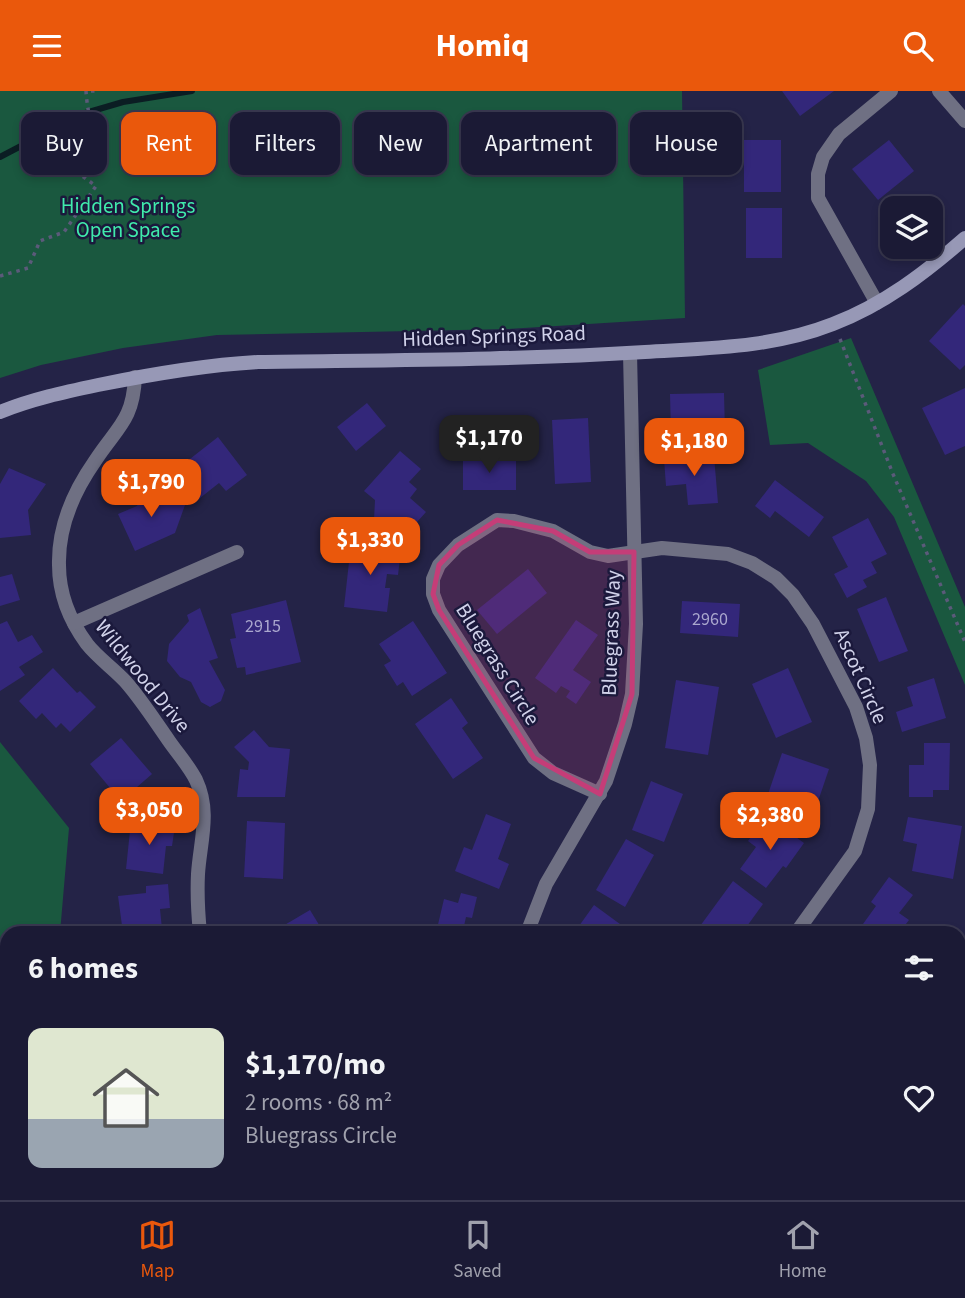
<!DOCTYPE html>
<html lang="en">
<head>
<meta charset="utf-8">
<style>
  body { margin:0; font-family:"Source Sans 3",sans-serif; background:#282741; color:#f1f3f6; height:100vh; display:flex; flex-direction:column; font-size:26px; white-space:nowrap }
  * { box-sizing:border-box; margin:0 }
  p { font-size:23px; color:#a0a1ad }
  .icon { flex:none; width:38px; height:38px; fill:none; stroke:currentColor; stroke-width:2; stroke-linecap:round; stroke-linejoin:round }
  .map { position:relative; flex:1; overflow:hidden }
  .details { position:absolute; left:0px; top:835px; width:966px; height:275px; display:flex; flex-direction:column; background:#1b1a35; border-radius:21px 21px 0 0; box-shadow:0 4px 10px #0003,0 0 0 2px #393850 }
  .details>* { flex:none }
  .hud { position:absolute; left:21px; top:21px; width:924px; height:63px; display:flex; gap:14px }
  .fabs { position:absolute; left:880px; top:105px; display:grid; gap:14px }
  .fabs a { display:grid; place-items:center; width:63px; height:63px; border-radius:14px; background:#1b1a35; box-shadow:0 4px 10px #0003,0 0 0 2px #393850; font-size:35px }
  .price { position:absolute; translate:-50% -60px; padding:0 16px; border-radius:14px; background:#ea580c; color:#fff; font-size:23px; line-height:46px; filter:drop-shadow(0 2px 4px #0008) }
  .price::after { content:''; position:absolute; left:50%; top:42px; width:21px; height:16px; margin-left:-10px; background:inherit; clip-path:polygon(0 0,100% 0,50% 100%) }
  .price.on { background:#222; color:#fff }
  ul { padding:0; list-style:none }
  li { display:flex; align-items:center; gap:21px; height:175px; padding:0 28px }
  li span { display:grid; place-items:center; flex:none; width:196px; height:140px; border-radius:14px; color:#555 }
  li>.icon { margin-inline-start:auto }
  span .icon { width:84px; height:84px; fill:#fffc; stroke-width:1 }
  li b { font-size:30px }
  h2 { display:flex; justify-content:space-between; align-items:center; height:84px; padding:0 28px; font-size:30px }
  .chip { padding:0 24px; border-radius:14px; background:#1b1a35; box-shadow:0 4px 10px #0003,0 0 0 2px #393850; font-size:24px; line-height:63px }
  .chip.on { background:#ea580c; color:#fff }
  header { display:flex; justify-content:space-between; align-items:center; height:91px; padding:0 28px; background:#ea580c; color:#fff; font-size:32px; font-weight:700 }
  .menu { display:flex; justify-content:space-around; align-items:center; height:98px; border-top:2px solid #393850; background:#1b1a35; font-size:19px; color:#a0a1ad }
  .menu a { display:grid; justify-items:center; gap:4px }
  .menu .on { color:#ea580c }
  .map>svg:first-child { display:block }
  .green { fill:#1a583f }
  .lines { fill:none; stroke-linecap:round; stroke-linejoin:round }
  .stream { stroke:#0b1d23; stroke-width:6 }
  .building { fill:#33277a }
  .path { stroke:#5b5a7a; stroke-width:3.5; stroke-dasharray:3.5 5; stroke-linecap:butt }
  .street { stroke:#6f7083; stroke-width:14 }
  .secondary { stroke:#9798b6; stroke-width:14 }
  .marked { fill:#c53d78; fill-opacity:0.2; stroke:#c53d78; stroke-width:5; stroke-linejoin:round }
  .labels { text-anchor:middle; stroke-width:5; stroke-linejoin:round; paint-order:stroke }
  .number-label { font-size:18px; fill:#aaa7ce }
  .park-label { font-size:21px; fill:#40ebac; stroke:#1b193c }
  .street-label { font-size:21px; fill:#d1d2ea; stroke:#1b193c }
</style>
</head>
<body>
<header><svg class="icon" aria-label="menu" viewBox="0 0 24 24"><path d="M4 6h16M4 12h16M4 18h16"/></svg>Homiq<svg class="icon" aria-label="search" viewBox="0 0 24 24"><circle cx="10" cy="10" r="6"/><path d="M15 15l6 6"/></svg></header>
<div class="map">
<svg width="965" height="1109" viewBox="0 0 965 1109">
  <rect width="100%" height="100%" fill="#242347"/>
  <g class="green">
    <polygon points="0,0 682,0 685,227 508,238 217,244 123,257 41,274 0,287"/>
    <polygon points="851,247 965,516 965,594 894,426 866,390 808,352 770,354 758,279"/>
    <polygon points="0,651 69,737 60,842 7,842 7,1102 175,1102 180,1109 0,1109"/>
    <polygon points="965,1051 965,1109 935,1109 928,1103 959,1102 959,1059"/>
  </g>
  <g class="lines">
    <polyline class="stream" points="0,66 82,23 123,11 192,0"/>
  </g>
  <g class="building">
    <polygon points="782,0 834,0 800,25"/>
    <rect x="744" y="49" width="37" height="52"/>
    <polygon points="889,49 914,80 878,109 852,78"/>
    <rect x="746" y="117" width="36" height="50"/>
    <polygon points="963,213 965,215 965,274 960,279 929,250"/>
    <polygon points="965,297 965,355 945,364 922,317"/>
    <polygon points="724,302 725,342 671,343 670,303"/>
    <polygon points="367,312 386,335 356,360 337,336"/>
    <polygon points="588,327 591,391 555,393 552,329"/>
    <polygon points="218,346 247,384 226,400 219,392 195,411 172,382"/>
    <polygon points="400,360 421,378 409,391 417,398 410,407 426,421 409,440 397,430 374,429 375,409 364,400"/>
    <polygon points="714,365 718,412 688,414 686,393 666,395 664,368"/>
    <rect x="463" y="369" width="53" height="30"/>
    <polygon points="9,377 46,393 28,419 31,444 0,447 0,393"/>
    <polygon points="775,389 824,426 809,446 775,420 770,427 755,415"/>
    <polygon points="145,398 185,414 175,442 135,460 118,423 137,415"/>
    <polygon points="868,427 887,463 871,471 877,482 863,489 867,496 847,507 834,483 848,476 832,446"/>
    <polygon points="351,453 401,459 398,484 387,483 385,497 390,497 387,521 344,516"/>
    <polygon points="528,478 547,502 497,543 477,519"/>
    <polygon points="12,483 20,509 0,515 0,486"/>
    <polygon points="886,506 908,560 879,571 857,518"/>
    <polygon points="286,509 301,571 246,584 245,576 237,577 230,548 236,547 231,523"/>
    <polygon points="682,510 740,513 738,546 680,542"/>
    <polygon points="200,517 218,567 209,570 225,599 221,610 210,616 201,611 191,591 180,586 167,570 169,553 189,530 187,524"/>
    <polygon points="576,529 598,544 573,579 591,591 576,613 566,606 570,600 561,595 556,602 535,587"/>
    <polygon points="7,530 18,551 32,544 43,561 19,576 25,584 0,600 0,533"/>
    <polygon points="413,530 447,582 412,605 403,591 397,595 384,574 391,570 379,553"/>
    <polygon points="53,577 77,602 80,600 96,616 70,641 61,632 56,637 42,622 36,628 19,610"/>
    <polygon points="788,577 812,631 776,647 752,593"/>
    <polygon points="934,587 946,627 902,641 896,621 913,615 907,596"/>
    <polygon points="676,589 719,596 708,664 665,657"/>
    <polygon points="451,607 468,632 462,637 483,667 453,688 415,633"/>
    <polygon points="254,639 269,656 290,658 285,706 237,706 240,678 248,679 249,671 234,656"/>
    <polygon points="121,647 152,683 121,710 90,673"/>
    <polygon points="924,652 950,652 949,699 933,699 933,706 909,706 909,674 924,674"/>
    <polygon points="782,662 829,678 813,725 766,709"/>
    <polygon points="651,690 683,703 664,751 632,739"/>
    <polygon points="486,723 511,733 498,768 509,773 499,798 455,780 464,756 472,759"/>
    <polygon points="767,725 804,752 786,777 783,775 766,797 740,778 756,756 748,750"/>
    <polygon points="908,726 962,735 953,788 912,780 917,753 903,750"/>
    <polygon points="131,730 175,735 172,755 166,755 163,783 126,778"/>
    <polygon points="247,730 285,732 283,788 244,786"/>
    <polygon points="626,748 654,764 625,816 596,799"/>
    <polygon points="889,786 913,804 899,822 909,829 899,842 874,842 863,833 876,815 871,811"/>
    <polygon points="733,790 763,813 742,842 695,842"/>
    <polygon points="168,793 170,817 160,818 162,838 123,842 118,805 146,802 146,795"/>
    <polygon points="461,802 477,806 472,827 466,826 464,835 486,842 436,842 444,808 458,812"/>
    <polygon points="594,814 624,836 620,842 574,842"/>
    <polygon points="310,819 324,842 271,842"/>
    <polygon points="959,891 965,896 963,924 959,920"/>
    <polygon points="362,1102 398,1102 399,1109 363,1109"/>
    <polygon points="472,1102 522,1102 524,1109 473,1109"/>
    <polygon points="772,1102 802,1102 809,1109 768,1109"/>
  </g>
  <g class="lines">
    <g class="path">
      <polyline points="91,0 99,0"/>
      <path d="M0,185L28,177L40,150L64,141L96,95L75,80L85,74V58L94,54C92,36 87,18 86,0"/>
      <polyline points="840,248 893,383 965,551"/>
    </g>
    <g class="street">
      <polyline points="939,0 965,30"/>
      <polyline points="877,212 818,107 818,83 823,66 839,43 891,0"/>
      <path d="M135,286C133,330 117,336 95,370C74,400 58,436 59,474C59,502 70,530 87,553C98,567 113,577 125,590C141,608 155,630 169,650C178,663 189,675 196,689C211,721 200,751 198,783C197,803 198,822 200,842"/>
      <polyline points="74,532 237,461"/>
      <polyline points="600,703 553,682 534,667 439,519 433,503 433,488 439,474 458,454 497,429 514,430 553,440 590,461 608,465 662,457 728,463 752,472 776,487 793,504 813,533 856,616 866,647 870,674 868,718 855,760 796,842"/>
      <polyline points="527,842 546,793 606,690 625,633 632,603 636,533 630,262"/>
      <polyline points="317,1102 318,1109"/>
      <polyline points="574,1102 575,1109"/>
    </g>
    <g class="secondary">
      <path d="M0,321C32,308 65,301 98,294C152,283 204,274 258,271C387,269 516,269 645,261C709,257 772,257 833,233C883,214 925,182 965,147"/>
      <polyline points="959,1012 965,1004"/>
      <polyline points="888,1109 893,1102"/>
    </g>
  </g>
  <path class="marked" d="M497,429L553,440L590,461H634L632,603L600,703L534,667L439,519L433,503L439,474L458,454Z"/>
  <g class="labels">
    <g class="number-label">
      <text x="710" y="534">2960</text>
      <text x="263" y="541">2915</text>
    </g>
    <g class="park-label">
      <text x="128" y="122">Hidden Springs<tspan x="128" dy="24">Open Space</tspan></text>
    </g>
    <g class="street-label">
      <text transform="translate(494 245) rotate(-2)" y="7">Hidden Springs Road</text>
      <text transform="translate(611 542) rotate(-88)" y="7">Bluegrass Way</text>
      <text transform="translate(498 573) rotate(58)" y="7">Bluegrass Circle</text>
      <text transform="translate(143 585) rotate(51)" y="7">Wildwood Drive</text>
      <text transform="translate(861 585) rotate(66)" y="7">Ascot Circle</text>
    </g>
  </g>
</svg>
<div class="fabs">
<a><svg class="icon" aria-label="layers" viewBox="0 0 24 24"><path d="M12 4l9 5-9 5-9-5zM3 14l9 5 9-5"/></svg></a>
</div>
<b class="price on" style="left:489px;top:384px">$1,170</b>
<b class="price" style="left:694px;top:387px">$1,180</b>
<b class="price" style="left:151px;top:428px">$1,790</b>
<b class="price" style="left:370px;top:486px">$1,330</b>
<b class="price" style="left:149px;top:756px">$3,050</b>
<b class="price" style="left:770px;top:761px">$2,380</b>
<div class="hud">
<a class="chip">Buy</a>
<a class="chip on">Rent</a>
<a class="chip">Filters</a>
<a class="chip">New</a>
<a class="chip">Apartment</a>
<a class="chip">House</a>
</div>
<section class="details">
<h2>6 homes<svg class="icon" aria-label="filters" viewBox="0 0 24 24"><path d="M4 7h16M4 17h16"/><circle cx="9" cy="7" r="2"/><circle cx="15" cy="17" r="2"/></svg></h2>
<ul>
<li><span style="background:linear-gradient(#dfe7d0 65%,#9aa5b1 0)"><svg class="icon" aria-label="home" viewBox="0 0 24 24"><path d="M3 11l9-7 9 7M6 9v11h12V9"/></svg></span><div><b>$1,170/mo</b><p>2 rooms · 68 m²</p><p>Bluegrass Circle</p></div><svg class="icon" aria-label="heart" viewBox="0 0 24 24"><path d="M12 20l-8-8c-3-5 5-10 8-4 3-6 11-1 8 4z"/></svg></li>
</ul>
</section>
</div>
<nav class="menu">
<a class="on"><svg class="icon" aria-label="map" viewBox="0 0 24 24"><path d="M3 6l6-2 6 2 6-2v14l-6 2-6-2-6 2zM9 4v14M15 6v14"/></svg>Map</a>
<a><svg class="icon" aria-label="saved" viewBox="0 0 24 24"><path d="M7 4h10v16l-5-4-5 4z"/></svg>Saved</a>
<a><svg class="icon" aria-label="home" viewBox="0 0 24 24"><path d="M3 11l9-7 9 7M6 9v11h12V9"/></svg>Home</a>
</nav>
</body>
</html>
